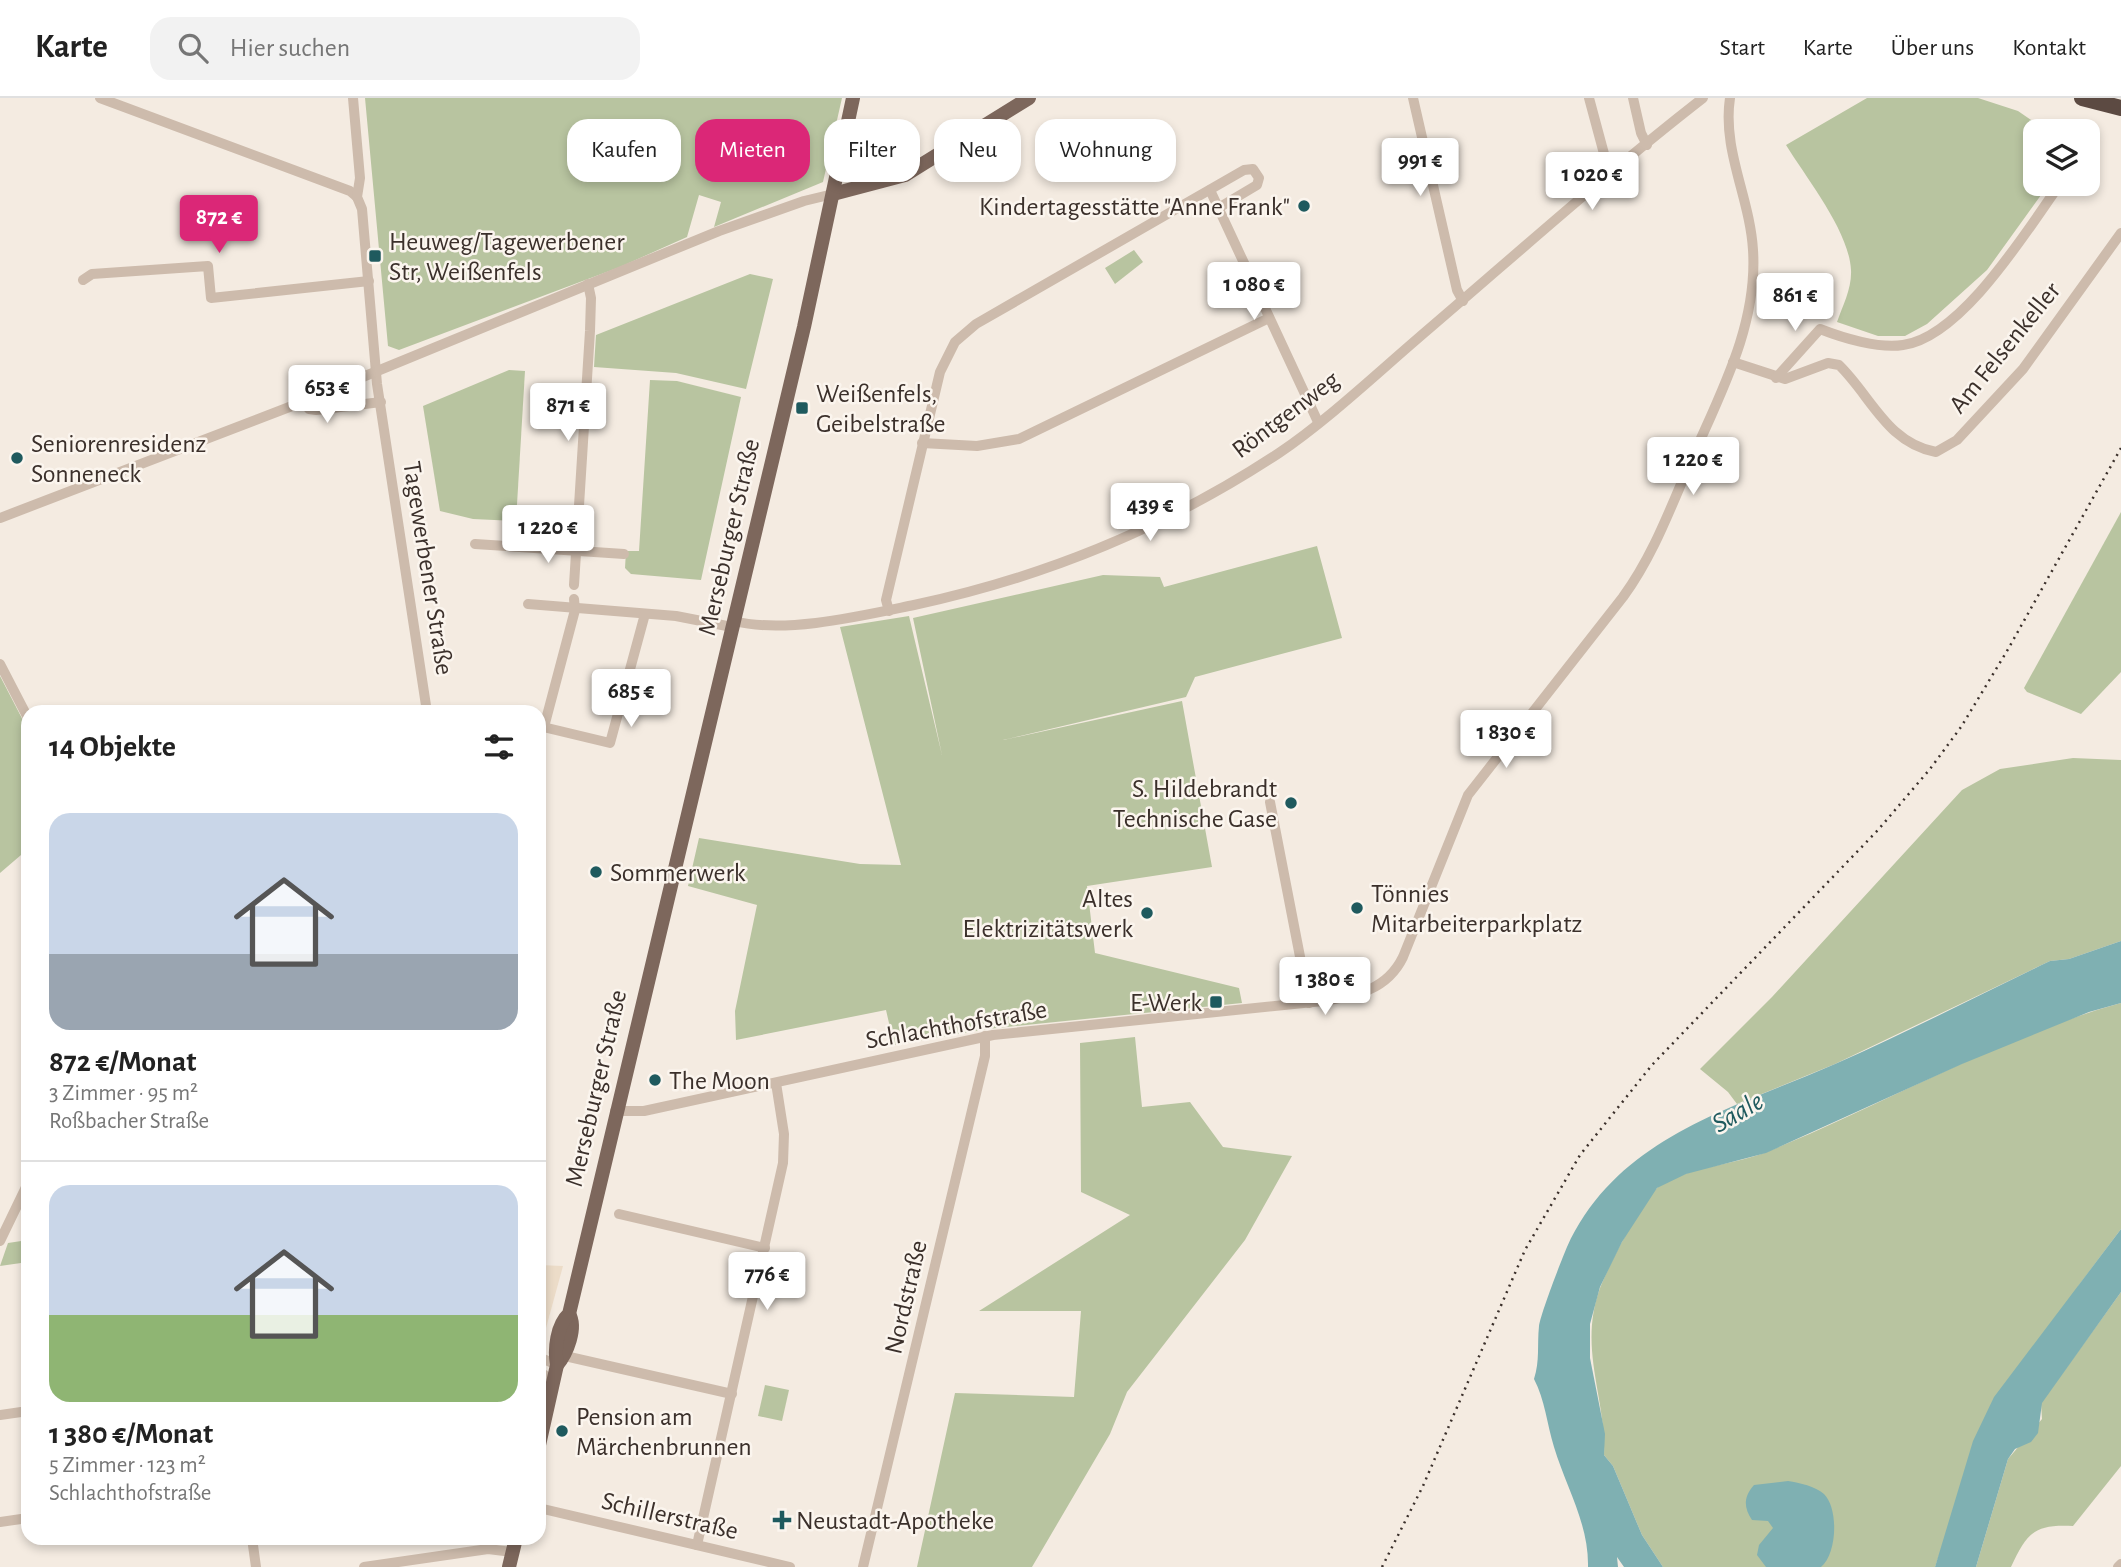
<!DOCTYPE html>
<html lang="de">
<head>
<meta charset="utf-8">
<style>
  body { margin:0; font-family:"Alegreya Sans",sans-serif; background:#f2f2f2; color:#222; height:100vh; display:flex; flex-direction:column; font-size:26px; white-space:nowrap }
  * { box-sizing:border-box; margin:0 }
  p { font-size:23px; color:#767676 }
  .icon { flex:none; width:38px; height:38px; fill:none; stroke:currentColor; stroke-width:2; stroke-linecap:round; stroke-linejoin:round }
  .map { position:relative; flex:1; overflow:hidden }
  .panel { position:absolute; left:21px; top:607px; width:525px; height:840px; display:flex; flex-direction:column; background:#fff; border-radius:21px; box-shadow:0 4px 10px #0003 }
  .panel>* { flex:none }
  .guide { position:absolute; left:567px; top:21px; width:665px; height:63px; display:flex; gap:14px }
  .controls { position:absolute; left:2023px; top:21px; display:grid; gap:14px }
  .controls a { display:grid; place-items:center; width:77px; height:77px; border-radius:14px; background:#fff; box-shadow:0 4px 10px #0003; font-size:35px }
  .price { position:absolute; translate:-50% -60px; padding:0 16px; border-radius:7px; background:#fff; color:#222; font-size:23px; line-height:46px; filter:drop-shadow(0 2px 4px #0008) }
  .price::after { content:''; position:absolute; left:50%; top:42px; width:21px; height:16px; margin-left:-10px; background:inherit; clip-path:polygon(0 0,100% 0,50% 100%) }
  .price.current { background:#db2777; color:#fff }
  ul { padding:0; list-style:none }
  li { display:grid; align-content:center; gap:14px; height:371px; padding:0 28px }
  li+li { border-top:2px solid #e0e0e0 }
  li span { display:grid; place-items:center; height:217px; border-radius:21px; color:#555 }
  li>.icon { margin-inline-start:auto }
  span .icon { width:126px; height:126px; fill:#fffc; stroke-width:1 }
  li b { font-size:30px }
  h2 { display:flex; justify-content:space-between; align-items:center; height:84px; padding:0 28px; font-size:30px }
  .pill { padding:0 24px; border-radius:21px; background:#fff; box-shadow:0 4px 10px #0003; font-size:24px; line-height:63px }
  .pill.current { background:#db2777; color:#fff }
  header { display:flex; align-items:center; gap:42px; box-sizing:border-box; height:98px; padding:0 35px; background:#fff; border-bottom:2px solid #e0e0e0 }
  header strong { font-size:33px }
  nav { display:flex; gap:38px; margin-inline-start:auto; font-size:24px }
  .search { width:490px; height:63px; background:#f2f2f2; display:flex; align-items:center; gap:18px; box-sizing:border-box; padding:0 24px; border-radius:21px; color:#767676; font-size:26px }
  .map>svg:first-child { display:block }
  .green { fill:#b8c4a0 }
  .plaza { fill:#ecdcc8 }
  .water { fill:#7fb0b2 }
  .lines { fill:none; stroke-linecap:round; stroke-linejoin:round }
  .minor { stroke:#cdbbac; stroke-width:10 }
  .major { stroke:#7d675c; stroke-width:14 }
  .highway { stroke:#5c4a42; stroke-width:16 }
  .rail { stroke:#3b302b; stroke-width:2.5; stroke-dasharray:2 5; stroke-linecap:butt }
  .poi-dot { fill:#1f5a5e; stroke:#fbf5ee; stroke-width:2.5 }
  .labels { text-anchor:middle; stroke-width:5; stroke-linejoin:round; paint-order:stroke }
  .poi-label { font-size:26px; fill:#3b302b; stroke:#fbf5ee; text-anchor:start }
  .street-label { font-size:26px; fill:#3b302b; stroke:#fbf5ee }
  .water-label { font-size:28px; font-style:italic; fill:#1f5a5e; stroke:#fbf5ee }
</style>
</head>
<body>
<header>
<strong>Karte</strong>
<div class="search"><svg class="icon" aria-label="search" viewBox="0 0 24 24"><circle cx="10" cy="10" r="6"/><path d="M15 15l6 6"/></svg>Hier suchen</div>
<nav><a>Start</a><a>Karte</a><a>Über uns</a><a>Kontakt</a></nav>
</header>
<div class="map">
<svg width="2121" height="1469" viewBox="0 0 2121 1469">
  <rect width="100%" height="100%" fill="#f4ebe1"/>
  <g class="green">
    <polygon points="365,0 842,0 823,84 714,129 721,104 699,97 687,139 620,169 399,252 388,248"/>
    <path d="M1867,0H1978L2018,13L2047,33H2035V86H2049L1987,172L1927,226L1905,238H1878L1837,224C1843,207 1852,190 1851,172C1849,133 1807,81 1786,47Z"/>
    <polygon points="1134,152 1143,164 1115,186 1105,170"/>
    <polygon points="750,176 773,181 746,291 676,275 594,269 596,237"/>
    <polygon points="509,272 525,273 516,423 473,421 440,413 423,308"/>
    <polygon points="650,282 677,283 741,299 701,482 631,476 625,470 626,453 639,453"/>
    <polygon points="2121,414 2121,574 2081,616 2027,594 2024,590"/>
    <polygon points="1317,448 1342,540 1195,579 1186,599 1003,642 1182,603 1212,769 1087,788 1095,855 1239,890 1242,905 987,931 894,947 886,912 736,942 735,913 757,807 688,788 699,740 860,766 901,767 840,529 909,518 942,657 913,520 1103,477 1160,479 1164,489"/>
    <polygon points="0,578 28,632 28,751 0,775"/>
    <polygon points="2073,660 2121,662 2121,843 2069,861 2050,863 1835,966 1737,1006 1728,994 1700,971 1772,899 1962,692 2000,671"/>
    <path d="M2121,905V1131L2079,1187L1943,1446L1935,1469H1663L1642,1437L1613,1368L1604,1357C1606,1297 1578,1251 1600,1190C1608,1169 1642,1102 1658,1089C1685,1069 1736,1067 1769,1053C1886,1006 1998,939 2121,905Z"/>
    <polygon points="1135,939 1142,1009 1190,1004 1223,1049 1292,1058 1245,1142 1127,1294 1110,1336 1032,1469 917,1469 955,1295 1074,1299 1081,1213 979,1213 1130,1117 1081,1094 1080,945"/>
    <polygon points="28,1142 28,1164 0,1168 8,1145"/>
    <path d="M2121,1194V1368L2073,1428C2034,1426 2027,1435 2011,1469H1976L2008,1361L2042,1321L2041,1305Z"/>
    <polygon points="765,1287 789,1292 782,1323 758,1318"/>
  </g>
  <polygon class="plaza" points="539,1167 563,1168 540,1252 539,1252"/>
  <g class="water">
    <path d="M2121,843V905L2089,914L1962,966L1766,1055L1686,1076L1657,1090L1622,1144L1600,1189L1590,1226V1260L1605,1336L1604,1357L1613,1368L1642,1437L1663,1469H1624L1617,1459L1618,1469H1588C1589,1426 1566,1389 1554,1349C1547,1326 1545,1302 1534,1281C1540,1263 1537,1247 1539,1228C1541,1215 1561,1163 1567,1149C1618,1038 1733,1011 1835,966C1908,934 1979,897 2050,863L2069,861Z"/>
    <polygon points="2121,1131 2121,1194 2042,1305 2038,1335 2031,1344 2015,1351 2008,1361 1976,1469 1935,1469 1973,1343 1994,1299"/>
    <path d="M1788,1383C1800,1385 1815,1388 1824,1396C1839,1411 1837,1456 1821,1469H1766L1757,1457L1759,1447L1773,1430L1768,1423L1752,1422C1743,1409 1744,1398 1754,1387Z"/>
  </g>
  <g class="lines">
    <g class="minor">
      <polyline points="100,0 350,93 357,99"/>
      <polyline points="353,0 360,80 357,99 362,111 377,286 427,614"/>
      <polyline points="1413,0 1457,192 1463,203"/>
      <polyline points="1589,0 1610,78"/>
      <polyline points="1633,0 1641,35 1647,47"/>
      <polyline points="2088,47 2089,35"/>
      <polyline points="1210,92 1318,324"/>
      <polyline points="83,182 92,176 208,168 211,200 369,183"/>
      <path d="M1733,264L1785,281L1828,265L1839,267C1871,298 1887,345 1936,354L1957,342L2023,271L2121,135"/>
      <path d="M1776,280L1820,231C1843,240 1879,251 1903,247C1962,239 2027,132 2060,86"/>
      <polyline points="304,303 309,311 316,312 381,304"/>
      <polyline points="922,345 977,348 1019,341 1269,220"/>
      <polyline points="0,420 292,308 719,133 804,103 833,96"/>
      <polyline points="475,446 624,456"/>
      <polyline points="574,487 590,233 591,200 588,186"/>
      <polyline points="528,506 676,518 732,529"/>
      <polyline points="889,513 886,502 940,274 955,244 976,226 1244,72 1253,71 1259,80 1257,87 1220,109"/>
      <path d="M734,523C785,536 861,518 914,507C1045,479 1167,429 1279,355C1325,324 1373,279 1416,242C1511,161 1604,77 1703,0"/>
      <polyline points="0,566 28,620"/>
      <polyline points="539,628 610,645 645,516"/>
      <polyline points="544,629 575,512 574,501"/>
      <polyline points="1270,704 1309,905"/>
      <path d="M615,1013H644L993,937L1323,903C1356,898 1387,892 1403,859L1468,697L1623,499C1653,458 1670,411 1690,365C1719,298 1758,228 1753,152C1750,100 1722,52 1730,0"/>
      <polyline points="619,1116 765,1150"/>
      <polyline points="0,1143 28,1085"/>
      <polyline points="565,1258 732,1296"/>
      <polyline points="539,1259 557,1267"/>
      <polyline points="539,1273 554,1284"/>
      <polyline points="0,1317 28,1313"/>
      <polyline points="539,1410 790,1469"/>
      <polyline points="0,1424 28,1420"/>
      <polyline points="252,1440 256,1469"/>
      <polyline points="697,1447 783,1065 784,1036 776,985"/>
      <polyline points="364,1469 488,1451 512,1454"/>
      <polyline points="863,1469 985,958 985,938"/>
      <polyline points="2118,1469 2121,1466"/>
    </g>
    <g class="major">
      <polyline points="833,96 905,77 1029,0"/>
      <path d="M557,1267C567,1255 577,1230 569,1216"/>
      <path d="M539,1347L557,1267C554,1251 557,1227 569,1216L804,229L853,0"/>
      <polyline points="509,1469 516,1440"/>
    </g>
    <polyline class="highway" points="2082,0 2121,10"/>
    <polyline class="rail" points="1382,1469 1423,1388 1525,1152 1580,1057 1652,967 1878,732 1930,671 1961,629 2007,553 2121,350"/>
  </g>
  <g class="poi-dot">
    <circle cx="1304" cy="108" r="7"/>
    <rect x="368" y="151" width="14" height="14" rx="3.5"/>
    <rect x="795" y="303" width="14" height="14" rx="3.5"/>
    <circle cx="17" cy="360" r="7"/>
    <circle cx="1291" cy="705" r="7"/>
    <circle cx="596" cy="774" r="7"/>
    <circle cx="1357" cy="810" r="7"/>
    <circle cx="1147" cy="815" r="7"/>
    <rect x="1209" y="897" width="14" height="14" rx="3.5"/>
    <circle cx="655" cy="982" r="7"/>
    <circle cx="562" cy="1333" r="7"/>
    <path d="M778.5 1411.5h7v7h7v7h-7v7h-7v-7h-7v-7h7z"/>
  </g>
  <g class="labels">
    <g class="poi-label">
      <text x="1290" y="117" text-anchor="end">Kindertagesstätte "Anne Frank"</text>
      <text x="389" y="152">Heuweg/Tagewerbener<tspan x="389" dy="30">Str, Weißenfels</tspan></text>
      <text x="816" y="304">Weißenfels,<tspan x="816" dy="30">Geibelstraße</tspan></text>
      <text x="31" y="354">Seniorenresidenz<tspan x="31" dy="30">Sonneneck</tspan></text>
      <text x="1277" y="699" text-anchor="end">S. Hildebrandt<tspan x="1277" dy="30">Technische Gase</tspan></text>
      <text x="610" y="783">Sommerwerk</text>
      <text x="1371" y="804">Tönnies<tspan x="1371" dy="30">Mitarbeiterparkplatz</tspan></text>
      <text x="1133" y="809" text-anchor="end">Altes<tspan x="1133" dy="30">Elektrizitätswerk</tspan></text>
      <text x="1202" y="913" text-anchor="end">E-Werk</text>
      <text x="669" y="991">The Moon</text>
      <text x="576" y="1327">Pension am<tspan x="576" dy="30">Märchenbrunnen</tspan></text>
      <text x="796" y="1431">Neustadt-Apotheke</text>
    </g>
    <g class="street-label">
      <text transform="translate(2004 249) rotate(-51)" y="9">Am Felsenkeller</text>
      <text transform="translate(1285 316) rotate(-37)" y="9">Röntgenweg</text>
      <text transform="translate(728 439) rotate(-77)" y="9">Merseburger Straße</text>
      <text transform="translate(429 470) rotate(81)" y="9">Tagewerbener Straße</text>
      <text transform="translate(956 926) rotate(-10)" y="9">Schlachthofstraße</text>
      <text transform="translate(595 990) rotate(-77)" y="9">Merseburger Straße</text>
      <text transform="translate(905 1199) rotate(-77)" y="9">Nordstraße</text>
      <text transform="translate(670 1417) rotate(13)" y="9">Schillerstraße</text>
    </g>
    <g class="water-label">
      <text transform="translate(1737 1013) rotate(-30)" y="10">Saale</text>
    </g>
  </g>
</svg>
<div class="controls">
<a><svg class="icon" aria-label="layers" viewBox="0 0 24 24"><path d="M12 4l9 5-9 5-9-5zM3 14l9 5 9-5"/></svg></a>
</div>
<b class="price" style="left:1420px;top:100px">991 €</b>
<b class="price" style="left:1592px;top:114px">1 020 €</b>
<b class="price current" style="left:219px;top:157px">872 €</b>
<b class="price" style="left:1254px;top:224px">1 080 €</b>
<b class="price" style="left:1795px;top:235px">861 €</b>
<b class="price" style="left:327px;top:327px">653 €</b>
<b class="price" style="left:568px;top:345px">871 €</b>
<b class="price" style="left:1693px;top:399px">1 220 €</b>
<b class="price" style="left:1150px;top:445px">439 €</b>
<b class="price" style="left:548px;top:467px">1 220 €</b>
<b class="price" style="left:631px;top:631px">685 €</b>
<b class="price" style="left:1506px;top:672px">1 830 €</b>
<b class="price" style="left:1325px;top:919px">1 380 €</b>
<b class="price" style="left:767px;top:1214px">776 €</b>
<div class="guide">
<a class="pill">Kaufen</a>
<a class="pill current">Mieten</a>
<a class="pill">Filter</a>
<a class="pill">Neu</a>
<a class="pill">Wohnung</a>
</div>
<section class="panel">
<h2>14 Objekte<svg class="icon" aria-label="filters" viewBox="0 0 24 24"><path d="M4 7h16M4 17h16"/><circle cx="9" cy="7" r="2"/><circle cx="15" cy="17" r="2"/></svg></h2>
<ul>
<li><span style="background:linear-gradient(#c9d6e8 65%,#9aa5b1 0)"><svg class="icon" aria-label="home" viewBox="0 0 24 24"><path d="M3 11l9-7 9 7M6 9v11h12V9"/></svg></span><div><b>872 €/Monat</b><p>3 Zimmer · 95 m²</p><p>Roßbacher Straße</p></div></li>
<li><span style="background:linear-gradient(#c9d6e8 60%,#8fb573 0)"><svg class="icon" aria-label="home" viewBox="0 0 24 24"><path d="M3 11l9-7 9 7M6 9v11h12V9"/></svg></span><div><b>1 380 €/Monat</b><p>5 Zimmer · 123 m²</p><p>Schlachthofstraße</p></div></li>
</ul>
</section>
</div>
</body>
</html>
